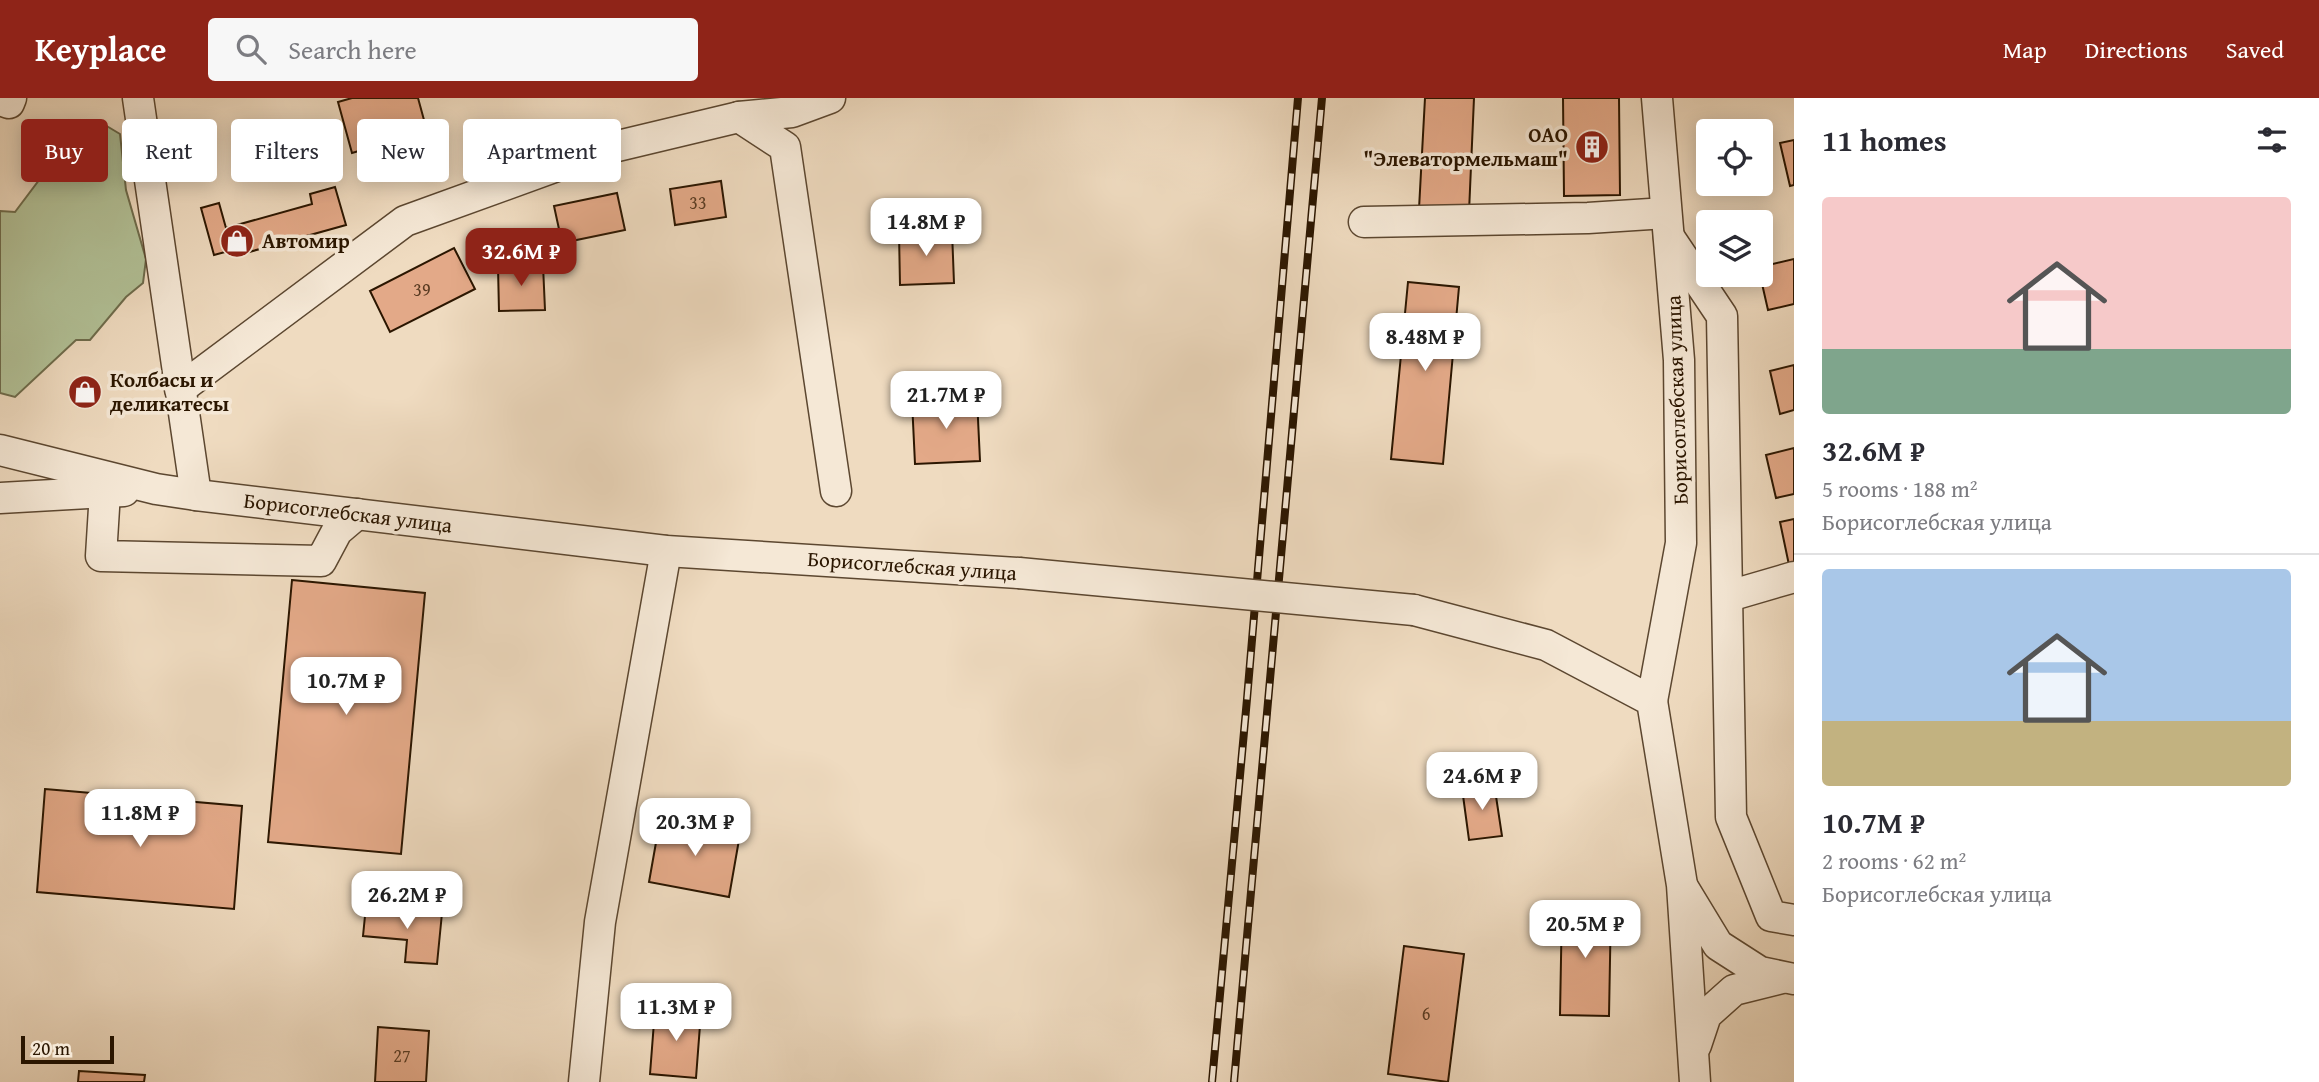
<!DOCTYPE html>
<html lang="en">
<head>
<meta charset="utf-8">
<style>
  body { margin:0; font-family:"Gentium Book Plus",serif; background:#f7f7f7; color:#2b2b33; height:100vh; display:flex; flex-direction:column; font-size:26px; white-space:nowrap }
  * { box-sizing:border-box; margin:0 }
  p { font-size:23px; color:#7c7c81 }
  .icon { flex:none; width:38px; height:38px; fill:none; stroke:currentColor; stroke-width:2; stroke-linecap:round; stroke-linejoin:round }
  .map { position:relative; flex:1; overflow:hidden }
  .details { display:flex; flex-direction:column; background:#fff; width:525px }
  .details>* { flex:none }
  .top-card { position:absolute; left:21px; top:21px; width:665px; height:63px; display:flex; gap:14px }
  .fabs { position:absolute; left:1696px; top:21px; display:grid; gap:14px }
  .fabs a { display:grid; place-items:center; width:77px; height:77px; border-radius:7px; background:#fff; box-shadow:0 4px 18px #0003; font-size:35px }
  .scale { position:absolute; left:21px; bottom:18px; width:93px; box-sizing:border-box; padding-left:7px; border:4px solid #2b1600; border-top:0; font-size:19px; line-height:24px; white-space:nowrap; color:#2b1600; -webkit-text-stroke:5px #f5e8d6; paint-order:stroke }
  .price { position:absolute; translate:-50% -60px; padding:0 16px; border-radius:14px; background:#fff; color:#222; font-size:23px; line-height:46px; filter:drop-shadow(0 2px 4px #0008) }
  .price::after { content:''; position:absolute; left:50%; top:42px; width:21px; height:16px; margin-left:-10px; background:inherit; clip-path:polygon(0 0,100% 0,50% 100%) }
  .price.active { background:#8f2418; color:#fff }
  ul { padding:0; list-style:none }
  li { display:grid; align-content:center; gap:14px; height:371px; padding:0 28px }
  li+li { border-top:2px solid #e1e1e2 }
  li span { display:grid; place-items:center; height:217px; border-radius:7px; color:#555 }
  li>.icon { margin-inline-start:auto }
  span .icon { width:126px; height:126px; fill:#fffc; stroke-width:1 }
  li b { font-size:30px }
  h2 { display:flex; justify-content:space-between; align-items:center; height:84px; padding:0 28px; font-size:30px }
  .chip { padding:0 24px; border-radius:7px; background:#fff; box-shadow:0 4px 18px #0003; font-size:24px; line-height:63px }
  .chip.active { background:#8f2418; color:#fff }
  header { display:flex; align-items:center; gap:42px; box-sizing:border-box; height:98px; padding:0 35px; background:#8f2418; color:#fff }
  header strong { font-size:33px }
  nav { display:flex; gap:38px; margin-inline-start:auto; font-size:24px }
  .search { width:490px; height:63px; background:#f7f7f7; display:flex; align-items:center; gap:18px; box-sizing:border-box; padding:0 24px; border-radius:7px; color:#7c7c81; font-size:26px }
  main { display:flex; flex:1; min-height:0 }
  .map>svg:first-child { display:block }
  .green { fill:#b2c197; stroke:#6e6c4c; stroke-width:2 }
  .building { fill:#e3a988; stroke:#2b1600; stroke-width:2 }
  .lines { fill:none; stroke-linecap:round; stroke-linejoin:round }
  .minor-casing { stroke:#5c4730; stroke-width:33 }
  .minor { stroke:#f5e8d6; stroke-width:30 }
  .rail-casing { stroke:#2b1600; stroke-width:8 }
  .rail { stroke:#f5e8d6; stroke-width:5; stroke-dasharray:16; stroke-linecap:butt }
  .minor-bridge-casing { stroke:#5c4730; stroke-width:33; stroke-linecap:butt }
  .minor-bridge { stroke:#f5e8d6; stroke-width:30 }
  .labels { text-anchor:middle; stroke-width:7; stroke-linejoin:round; paint-order:stroke }
  .number-label { font-size:18px; fill:#593b22 }
  .poi-label { font-size:21px; font-weight:bold; fill:#2b1600; stroke:#f5e8d6; text-anchor:start }
  .street-label { font-size:21px; fill:#2b1600; stroke:#f5e8d6 }
</style>
</head>
<body>
<header>
<strong>Keyplace</strong>
<div class="search"><svg class="icon" aria-label="search" viewBox="0 0 24 24"><circle cx="10" cy="10" r="6"/><path d="M15 15l6 6"/></svg>Search here</div>
<nav><a>Map</a><a>Directions</a><a>Saved</a></nav>
</header>
<main>
<div class="map">
<svg width="1794" height="984" viewBox="0 0 1794 984">
  <rect width="100%" height="100%" fill="#efdbc0"/>
  <filter id="stains"><feTurbulence type="fractalNoise" baseFrequency=".00286" numOctaves="4"/><feColorMatrix values="0 0 0 0 .2 0 0 0 0 .09 0 0 0 0 .02 0 0 0 .5 -.17"/></filter>
  <radialGradient id="worn" r=".72"><stop offset=".6" stop-color="#630" stop-opacity="0"/><stop offset="1" stop-color="#630" stop-opacity=".3"/></radialGradient>
  <polygon class="green" points="100,24 120,36 126,92 146,161 143,185 126,199 90,242 76,242 15,299 0,295 0,113 15,114 79,29"/>
  <g class="building">
    <polygon points="352,0 418,0 427,33 352,55 338,4"/>
    <polygon points="1425,0 1474,0 1469,114 1419,111"/>
    <polygon points="1563,0 1619,0 1620,97 1564,98"/>
    <polygon points="1794,42 1794,87 1790,88 1780,45"/>
    <polygon points="721,83 726,119 675,127 670,91"/>
    <polygon points="335,89 346,127 242,156 240,150 214,157 201,110 219,105 226,130 312,106 310,96"/>
    <polygon points="617,95 625,132 562,145 554,108"/>
    <polygon points="952,133 954,185 900,187 899,135"/>
    <polygon points="454,150 475,191 390,234 370,193"/>
    <polygon points="1794,161 1794,206 1768,212 1760,177 1760,169"/>
    <polygon points="543,167 545,212 499,213 498,169"/>
    <polygon points="1408,184 1459,189 1443,366 1391,361"/>
    <polygon points="1794,267 1794,312 1780,316 1770,273"/>
    <polygon points="977,300 980,363 915,366 912,303"/>
    <polygon points="1794,350 1794,396 1776,400 1766,357"/>
    <polygon points="1794,421 1794,466 1789,467 1780,424"/>
    <polygon points="292,482 425,495 401,756 268,744"/>
    <polygon points="1494,685 1502,738 1469,742 1462,690"/>
    <polygon points="45,691 242,708 234,811 37,794"/>
    <polygon points="660,722 740,736 729,799 649,784"/>
    <polygon points="1562,806 1611,807 1609,918 1560,917"/>
    <polygon points="366,808 442,815 437,866 405,864 407,842 363,838"/>
    <polygon points="1404,848 1464,856 1448,984 1388,976"/>
    <polygon points="655,911 701,914 696,980 650,976"/>
    <polygon points="378,929 429,933 426,984 375,984"/>
    <polygon points="79,973 145,977 144,984 78,984"/>
  </g>
  <g class="lines">
    <g class="minor-casing">
      <g id="minor">
        <polyline points="138,0 196,397"/>
        <polyline points="0,2 9,5 11,0"/>
        <polyline points="739,19 785,49 836,393"/>
        <polyline points="1364,124 1588,120 1666,115"/>
        <polyline points="1669,139 1722,218 1731,719 1771,818 1794,822"/>
        <polyline points="180,291 405,123 601,52 739,19 792,14 830,0"/>
        <polyline points="0,352 156,391 196,397 666,453 1019,475"/>
        <polyline points="105,394 101,458 321,463 337,433 357,416"/>
        <polyline points="0,400 124,393"/>
        <polyline points="1729,498 1794,479"/>
        <polyline points="1414,512 1546,547 1652,603 1682,787 1695,984"/>
        <polyline points="1652,603 1681,445 1679,262 1657,0"/>
        <polyline points="1684,791 1718,847 1760,874 1794,881"/>
        <polyline points="1696,947 1706,917 1734,892 1782,880"/>
        <polyline points="584,984 600,824 666,453"/>
      </g>
    </g>
    <use href="#minor" class="minor"/>
    <g class="rail-casing">
      <g id="rail">
        <polyline points="1212,984 1247,601 1298,0"/>
        <polyline points="1234,984 1322,0"/>
      </g>
    </g>
    <use href="#rail" class="rail"/>
    <g class="minor-bridge-casing">
      <polyline id="minor-bridge" points="1019,475 1414,512"/>
    </g>
    <use href="#minor-bridge" class="minor-bridge"/>
  </g>
  <defs>
    <g id="building-disc" transform="scale(1.75)"><circle r="9.5" fill="#8f2418" stroke="#f5e8d6"/><path d="M-4-6H4V6H1V3H-1V6H-4ZM-2.5-4.3h1.7v1.8h-1.7ZM.8-4.3h1.7v1.8H.8ZM-2.5-1h1.7V.8h-1.7ZM.8-1h1.7V.8H.8Z" fill="#fff"/></g>
    <g id="shop-disc" transform="scale(1.75)"><circle r="9.5" fill="#8f2418" stroke="#f5e8d6"/><path d="M-5-2.5h2.3a2.7 3.5 0 0 1 5.4 0H5L5.5 6h-11ZM-1.5-2.5h3a1.5 2.3 0 0 0-3 0Z" fill="#fff"/></g>
  </defs>
  <g fill-rule="evenodd">
    <use href="#building-disc" x="1592" y="49"/>
    <use href="#shop-disc" x="237" y="143"/>
    <use href="#shop-disc" x="85" y="294"/>
  </g>
  <g class="labels">
    <g class="number-label">
      <text x="698" y="111">33</text>
      <text x="422" y="198">39</text>
      <text x="1426" y="922">6</text>
      <text x="402" y="964">27</text>
    </g>
    <g class="poi-label">
      <text x="1568" y="44" text-anchor="end">ОАО<tspan x="1568" dy="24">"Элеватормельмаш"</tspan></text>
      <text x="262" y="150">Автомир</text>
      <text x="110" y="289">Колбасы и<tspan x="110" dy="24">деликатесы</tspan></text>
    </g>
    <g class="street-label">
      <text transform="translate(1677 302) rotate(-92)" y="7">Борисоглебская улица</text>
      <text transform="translate(348 415) rotate(7)" y="7">Борисоглебская улица</text>
      <text transform="translate(912 468) rotate(4)" y="7">Борисоглебская улица</text>
    </g>
  </g>
  <rect width="100%" height="100%" filter="url(#stains)"/>
  <rect width="100%" height="100%" fill="url(#worn)"/>
</svg>
<div class="fabs">
<a><svg class="icon" aria-label="locate" viewBox="0 0 24 24"><circle cx="12" cy="12" r="6"/><path d="M12 2v4M12 18v4M2 12h4M18 12h4"/></svg></a>
<a><svg class="icon" aria-label="layers" viewBox="0 0 24 24"><path d="M12 4l9 5-9 5-9-5zM3 14l9 5 9-5"/></svg></a>
</div>
<div class="scale">20 m</div>
<b class="price" style="left:926px;top:160px">14.8M ₽</b>
<b class="price active" style="left:521px;top:190px">32.6M ₽</b>
<b class="price" style="left:1425px;top:275px">8.48M ₽</b>
<b class="price" style="left:946px;top:333px">21.7M ₽</b>
<b class="price" style="left:346px;top:619px">10.7M ₽</b>
<b class="price" style="left:1482px;top:714px">24.6M ₽</b>
<b class="price" style="left:140px;top:751px">11.8M ₽</b>
<b class="price" style="left:695px;top:760px">20.3M ₽</b>
<b class="price" style="left:407px;top:833px">26.2M ₽</b>
<b class="price" style="left:1585px;top:862px">20.5M ₽</b>
<b class="price" style="left:676px;top:945px">11.3M ₽</b>
<div class="top-card">
<a class="chip active">Buy</a>
<a class="chip">Rent</a>
<a class="chip">Filters</a>
<a class="chip">New</a>
<a class="chip">Apartment</a>
</div>
</div>
<section class="details">
<h2>11 homes<svg class="icon" aria-label="filters" viewBox="0 0 24 24"><path d="M4 7h16M4 17h16"/><circle cx="9" cy="7" r="2"/><circle cx="15" cy="17" r="2"/></svg></h2>
<ul>
<li><span style="background:linear-gradient(#f6c9c9 70%,#7fa58c 0)"><svg class="icon" aria-label="home" viewBox="0 0 24 24"><path d="M3 11l9-7 9 7M6 9v11h12V9"/></svg></span><div><b>32.6M ₽</b><p>5 rooms · 188 m²</p><p>Борисоглебская улица</p></div></li>
<li><span style="background:linear-gradient(#a9c7e8 70%,#c2b280 0)"><svg class="icon" aria-label="home" viewBox="0 0 24 24"><path d="M3 11l9-7 9 7M6 9v11h12V9"/></svg></span><div><b>10.7M ₽</b><p>2 rooms · 62 m²</p><p>Борисоглебская улица</p></div></li>
</ul>
</section>
</main>
</body>
</html>
